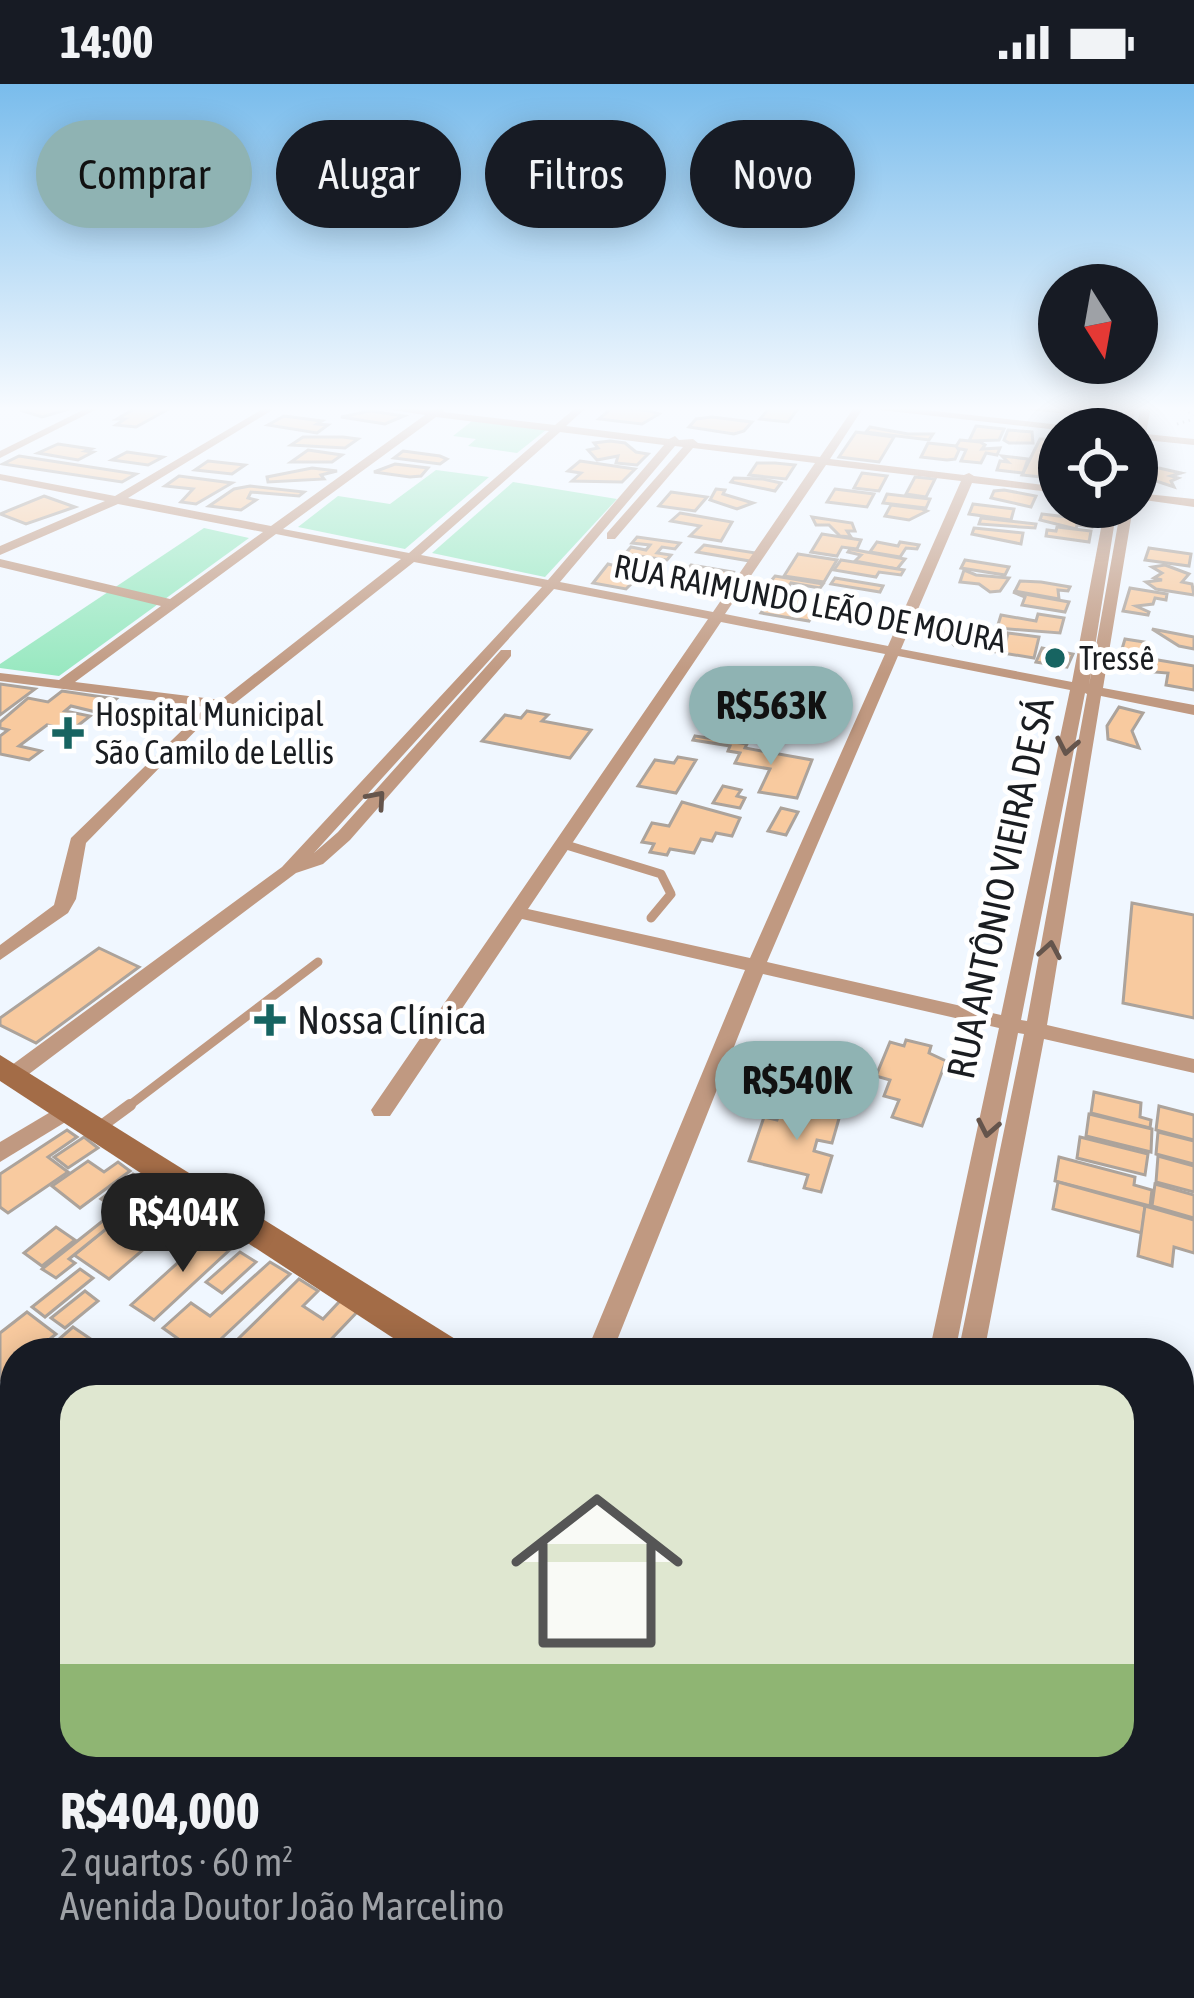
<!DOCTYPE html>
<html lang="pt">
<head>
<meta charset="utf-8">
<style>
  body { margin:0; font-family:"Asap Condensed",sans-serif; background:#20242c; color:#f1f3f6; height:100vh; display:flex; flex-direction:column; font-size:45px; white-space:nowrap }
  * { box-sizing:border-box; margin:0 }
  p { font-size:39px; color:#9ea1a6 }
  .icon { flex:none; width:66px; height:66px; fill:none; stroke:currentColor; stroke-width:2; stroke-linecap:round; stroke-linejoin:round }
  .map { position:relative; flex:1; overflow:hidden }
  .panel { position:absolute; left:0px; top:1254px; width:1194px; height:660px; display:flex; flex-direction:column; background:#171b24; border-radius:48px 48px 0 0; box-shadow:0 6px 30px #0003 }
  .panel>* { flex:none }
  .guide { position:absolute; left:36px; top:36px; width:1122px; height:108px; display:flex; gap:24px }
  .needle { width:78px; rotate:169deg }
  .buttons { position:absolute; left:1038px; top:180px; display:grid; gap:24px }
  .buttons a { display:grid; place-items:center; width:120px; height:120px; border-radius:50%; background:#171b24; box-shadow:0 6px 30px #0003; font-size:60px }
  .price { position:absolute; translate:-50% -102px; padding:0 27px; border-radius:42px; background:#8fb3b3; color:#111; font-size:39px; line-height:78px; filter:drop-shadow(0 3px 6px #0008) }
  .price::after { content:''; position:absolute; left:50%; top:72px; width:36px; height:27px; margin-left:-18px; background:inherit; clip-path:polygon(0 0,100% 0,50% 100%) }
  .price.active { background:#222; color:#fff }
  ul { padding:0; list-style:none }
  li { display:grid; align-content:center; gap:24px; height:636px; padding:0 60px }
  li+li { border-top:3px solid #363941 }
  li span { display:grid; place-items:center; height:372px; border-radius:36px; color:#555 }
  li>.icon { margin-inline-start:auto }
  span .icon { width:216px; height:216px; fill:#fffc; stroke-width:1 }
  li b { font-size:51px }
  .chip { padding:0 42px; border-radius:54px; background:#171b24; box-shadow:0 6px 30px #0003; font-size:42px; line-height:108px }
  .chip.active { background:#8fb3b3; color:#111 }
  .status { display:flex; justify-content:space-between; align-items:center; height:84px; padding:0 60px; background:#171b24; direction:ltr }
  .status svg { height:33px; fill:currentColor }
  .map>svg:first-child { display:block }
  .green { fill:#98e8c0 }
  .building { fill:#f8ca9f; stroke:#aca39b; stroke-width:3 }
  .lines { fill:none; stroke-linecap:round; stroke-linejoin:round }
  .path { stroke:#959ba1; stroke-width:3; stroke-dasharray:1.5 4.5; stroke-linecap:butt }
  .lane-far2 { stroke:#c09981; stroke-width:6 }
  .lane-far1 { stroke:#c09981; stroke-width:9 }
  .lane { stroke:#c09981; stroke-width:12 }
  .street { fill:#c09981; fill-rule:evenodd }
  .secondary { fill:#a36c47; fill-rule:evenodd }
  .oneway { stroke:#65554c }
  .poi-dot { fill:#176461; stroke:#fff; stroke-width:4.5 }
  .labels { text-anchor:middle; stroke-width:10; stroke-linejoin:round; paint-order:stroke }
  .far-street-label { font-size:33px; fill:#1a1d21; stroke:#fff }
  .far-poi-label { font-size:33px; fill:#1a1d21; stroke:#fff; text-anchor:start }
  .street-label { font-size:39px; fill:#1a1d21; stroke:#fff }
  .poi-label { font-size:39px; fill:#1a1d21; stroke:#fff; text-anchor:start }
</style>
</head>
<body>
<div class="status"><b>14:00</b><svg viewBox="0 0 49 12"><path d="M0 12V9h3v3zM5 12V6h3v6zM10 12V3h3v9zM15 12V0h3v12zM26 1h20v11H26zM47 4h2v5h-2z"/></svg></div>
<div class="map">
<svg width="1194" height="1914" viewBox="0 0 1194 1914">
  <rect width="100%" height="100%" fill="#f0f7ff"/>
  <g class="green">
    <polygon points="472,337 546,346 517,369 468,362 476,355 453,352"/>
    <polygon points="436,386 489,393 405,465 298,443 338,412 390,420"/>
    <polygon points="513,398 617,415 545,493 432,469"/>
    <polygon points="204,444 249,454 59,592 0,584 0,580"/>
    <polygon points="479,1899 627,1899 646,1914 469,1914"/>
  </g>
  <g class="building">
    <polygon points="47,322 79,322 42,333 20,326"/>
    <polygon points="153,322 174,322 136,343 116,341 125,335 117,335 136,324"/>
    <polygon points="614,322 650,327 659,330 642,340 599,335"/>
    <polygon points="771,322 822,322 799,323 788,338 760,335"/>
    <polygon points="370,327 404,332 385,340 341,333"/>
    <polygon points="284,332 322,337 317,340 328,341 317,349 268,341"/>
    <polygon points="712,333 752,338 744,347 734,350 689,343 696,335"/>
    <polygon points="976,342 1004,345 999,356 969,357"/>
    <polygon points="870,343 908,350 933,350 929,356 866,348"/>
    <polygon points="1008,346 1032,348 1033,359 1009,359 1004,356"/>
    <polygon points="856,348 894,353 879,378 839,373"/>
    <polygon points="303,353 343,353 358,355 345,364 291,361"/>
    <polygon points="1040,355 1048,355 1044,369 1059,374 1059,379 1046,376 1041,393 1022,391"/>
    <polygon points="960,356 980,358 985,361 982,365 1000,364 997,371 986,369 981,379 961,377 966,366 955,364"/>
    <polygon points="610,357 625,359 636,368 648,370 637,381 616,379 618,372 597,376 588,366 598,364 594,359"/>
    <polygon points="928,359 956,362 959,366 955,375 947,376 921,373"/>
    <polygon points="58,360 91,365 86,367 93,368 78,376 38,369"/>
    <polygon points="308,366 342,371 332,378 291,378"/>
    <polygon points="403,367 440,372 447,375 440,380 394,374"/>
    <polygon points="127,368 163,373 148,381 112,376"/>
    <polygon points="19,372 136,390 122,398 3,380"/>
    <polygon points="1002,372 1028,375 1023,389 997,386 1000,377 1008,378"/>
    <polygon points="208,377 245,381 232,390 195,386"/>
    <polygon points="580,377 635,385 622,398 572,397 581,389 568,387"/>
    <polygon points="757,379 775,379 795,381 786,395 749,391"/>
    <polygon points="395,380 428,384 421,392 410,393 374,388"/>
    <polygon points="312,384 337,387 321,391 324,395 268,398 267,393"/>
    <polygon points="1147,385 1159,384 1181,389 1171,392 1178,394 1171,397 1174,403 1153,396 1155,390"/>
    <polygon points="862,389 887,392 879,407 854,404"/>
    <polygon points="179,392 232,399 196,420 181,418 193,405 165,402"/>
    <polygon points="915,393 935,395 926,413 906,410"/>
    <polygon points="734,394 763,395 781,399 775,407 731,398"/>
    <polygon points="250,402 304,408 299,412 251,408 248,414 256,416 241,426 209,422 234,405"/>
    <polygon points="716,405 725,406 723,410 753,419 737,425 710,416"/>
    <polygon points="835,405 874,410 867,423 827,418"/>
    <polygon points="1004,406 1036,412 1031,423 991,414 994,407"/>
    <polygon points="671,408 707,413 695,427 659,422"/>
    <polygon points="887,410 930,415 926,424 883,419"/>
    <polygon points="44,412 75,423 26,440 0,430"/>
    <polygon points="973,420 1014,425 1011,436 969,430"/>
    <polygon points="891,421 922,425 927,427 909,436 885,432"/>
    <polygon points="680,429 732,438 721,457 690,452 700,442 671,437"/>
    <polygon points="1042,430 1093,436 1092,443 1077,441 1076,445 1040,436"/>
    <polygon points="812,433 852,439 855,447 847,447 851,453 840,452 829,441 816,441"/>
    <polygon points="981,434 1036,440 1035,444 979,440"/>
    <polygon points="1057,443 1091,447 1089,458 1046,452 1047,446 1056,447"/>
    <polygon points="974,444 1023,449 1021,460 972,450"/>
    <polygon points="822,450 861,456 857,465 842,463 837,472 811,468"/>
    <polygon points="637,453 680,459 675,465 662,463 657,469 671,471 667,476 625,470 631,463 646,466 650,461 632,459"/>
    <polygon points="877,458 898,462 900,458 919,461 917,465 906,464 900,473 870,468"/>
    <polygon points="704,461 756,469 750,477 697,468"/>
    <polygon points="1149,464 1191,470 1189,482 1145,476"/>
    <polygon points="850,465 905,475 897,485 855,477 861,471 848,468"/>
    <polygon points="798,470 837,476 824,498 784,492"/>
    <polygon points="841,476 904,486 901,491 879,488 876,493 834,486"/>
    <polygon points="965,476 1009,483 1005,491 961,484"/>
    <polygon points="608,480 620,483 614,495 632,499 626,505 593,499"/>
    <polygon points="691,481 733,488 728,494 716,492 712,497 726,499 720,507 676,499 682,492 698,495 701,490 685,488"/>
    <polygon points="1165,481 1189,490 1182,498 1192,500 1194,511 1156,505 1146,498 1162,496 1154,494 1162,489 1152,483"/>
    <polygon points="964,486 976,491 1009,494 1000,507 990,508 979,500 960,498"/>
    <polygon points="775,492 823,500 820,504 791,499 786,506 766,503"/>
    <polygon points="835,494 883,502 880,508 831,500"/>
    <polygon points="1020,497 1041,498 1070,503 1068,507 1058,506 1059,515 1015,507"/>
    <polygon points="1130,504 1167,510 1166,516 1155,514 1153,520 1136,522 1149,528 1148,531 1123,527"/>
    <polygon points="1013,508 1069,518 1065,528 1022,521 1025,513"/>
    <polygon points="783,510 806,514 823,515 809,537 761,529 766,522 773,523"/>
    <polygon points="1038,530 1064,534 1060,549 997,544 1001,531 1036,537"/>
    <polygon points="959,539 965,547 974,546 981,554 954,561 938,541"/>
    <polygon points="1152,545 1194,553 1194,565 1179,562"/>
    <polygon points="1008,549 1039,553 1034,574 991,567 995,555 1006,557"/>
    <polygon points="1125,555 1144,558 1140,573 1194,582 1194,606 1166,601 1168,589 1116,585"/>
    <polygon points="1042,564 1073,570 1067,583 1036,578"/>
    <polygon points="0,600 35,605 0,631"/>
    <polygon points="62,607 116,615 100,629 71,622 65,627 90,632 71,647 47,641 19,662 41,667 29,676 0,670 0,652 8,646 0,644 0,638 28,614 48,618"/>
    <polygon points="1119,623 1143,629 1132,647 1139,664 1108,655 1107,642"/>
    <polygon points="527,627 548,631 542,637 591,646 570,674 482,657 505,631 521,634"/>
    <polygon points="695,652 747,660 745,664 812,676 797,714 759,708 770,685 735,679 740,669 728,667 730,662 693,656"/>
    <polygon points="678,673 696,676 676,709 638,702 655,676 674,679"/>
    <polygon points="723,702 741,706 737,712 745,714 740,724 713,719"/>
    <polygon points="682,718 740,734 732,752 716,749 712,757 701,755 694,769 670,765 667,771 650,768 654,760 642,758 652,739 669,742"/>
    <polygon points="781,724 798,728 786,751 768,747"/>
    <polygon points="1132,819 1194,831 1194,934 1123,919"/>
    <polygon points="99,864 139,883 36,959 0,941 0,934"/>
    <polygon points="906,956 931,962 929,969 946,977 922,1042 892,1033 899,1016 884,1012 890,996 876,992 890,958 904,962"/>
    <polygon points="1094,1008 1141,1019 1140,1033 1151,1036 1150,1044 1091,1029"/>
    <polygon points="783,1018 840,1031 832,1059 817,1056 814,1067 832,1072 821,1108 804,1104 808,1091 749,1077 764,1033 777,1036"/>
    <polygon points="1159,1022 1194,1031 1194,1056 1156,1046"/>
    <polygon points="1089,1030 1152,1045 1151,1068 1086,1052"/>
    <polygon points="67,1046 77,1053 48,1073 68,1088 8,1129 0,1123 0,1090"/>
    <polygon points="1158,1048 1194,1057 1194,1080 1156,1070"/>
    <polygon points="84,1053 98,1064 68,1084 54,1073"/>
    <polygon points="1080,1053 1148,1070 1145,1091 1077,1074"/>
    <polygon points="1158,1072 1194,1082 1194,1108 1156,1098"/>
    <polygon points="1059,1073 1135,1093 1134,1101 1152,1106 1150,1122 1055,1097"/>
    <polygon points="88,1077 104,1088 118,1078 130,1087 80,1124 52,1102"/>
    <polygon points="133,1090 141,1095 148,1090 159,1097 121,1128 101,1115"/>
    <polygon points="1058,1098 1145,1122 1142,1149 1053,1125"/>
    <polygon points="1155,1100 1194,1111 1194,1134 1152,1122"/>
    <polygon points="159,1101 194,1122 109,1195 74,1171"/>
    <polygon points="1145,1122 1194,1136 1194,1169 1174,1163 1172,1182 1138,1172"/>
    <polygon points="114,1128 121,1133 69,1175 75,1179 56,1194 42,1185"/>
    <polygon points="56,1143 75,1156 42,1182 24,1169"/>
    <polygon points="214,1146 236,1160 154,1236 131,1221"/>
    <polygon points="240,1168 256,1178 222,1209 206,1198"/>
    <polygon points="270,1178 290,1190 206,1269 198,1269 163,1244 191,1219 210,1232"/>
    <polygon points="80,1185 93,1194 45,1233 32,1223"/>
    <polygon points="299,1195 318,1207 303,1222 323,1235 340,1217 358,1227 318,1269 259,1269 237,1256"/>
    <polygon points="85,1207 98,1217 65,1244 51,1234"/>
    <polygon points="27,1228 56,1250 33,1269 15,1269 15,1283 0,1296 0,1249"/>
    <polygon points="73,1243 95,1258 82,1269 43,1269"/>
    <polygon points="15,1757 15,1811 8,1818 15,1827 15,1848 0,1864 0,1772"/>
    <polygon points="43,1899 126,1899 112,1914 54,1914"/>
    <polygon points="136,1899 198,1899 210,1914 122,1914"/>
    <polygon points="363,1899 425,1899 440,1913 376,1914"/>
    <polygon points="806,1899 918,1899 911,1914 825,1914"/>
    <polygon points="922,1899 985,1899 996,1907 993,1914 915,1914"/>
  </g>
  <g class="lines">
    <g class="path">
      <polyline points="1178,322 1194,331"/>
      <polyline points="1177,340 1194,335"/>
    </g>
    <polyline class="lane-far2" points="1020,322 1128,333"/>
    <g class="lane-far1">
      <polyline points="563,760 661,790 671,810 651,834"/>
      <polyline points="126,1024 318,878"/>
    </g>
    <polyline class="lane" points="100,1043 130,1021"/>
    <g class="street">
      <polygon points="91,322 103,322 0,374 0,367"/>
      <path d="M268,322H279L128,414L271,442L425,331L368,322L432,326L440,322L445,325L443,328L555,341L578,322H588L566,342L669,355L675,352L679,356L693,355L698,359L820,373L855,322H889L1079,343L1080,345L1059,346L863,324L830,375L964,391L969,389L974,392L1059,403V409L972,399L901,565L1072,598L1105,423H1117L1089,601L1121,423H1133L1103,604L1194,621V631L1101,612L1047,941L1194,975V989L1044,955L984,1269H958L1024,950L1018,949L955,1269H929L999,944L763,890L612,1269H586L745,886L522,835L390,1032H374L371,1026L708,535L554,505L314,769L338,748L501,566H511V572L350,756L323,780L296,789L21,996H5L2,991L5,986L282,783L542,503L414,478L229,624L210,632L86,759L76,815L68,829L0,876V861L54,821L71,754L206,623L0,597V589L59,596L161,522L0,483V475L170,515L263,448L118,420L0,471V462L105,417L0,396V390L115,412ZM436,333L549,347L409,469L283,445ZM560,348L664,361L548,496L421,471ZM675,362L683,363L607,449V455H615L693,364L815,379L713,528L560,498ZM826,381L961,397L888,562L725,530ZM276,450L401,475L221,616L75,598ZM721,538L885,570L750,874L528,825ZM898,572L1070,606L1001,931L767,878ZM1085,609L1087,610L1027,937L1021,936Z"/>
      <polygon points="1126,322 1136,322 1131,345 1121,345"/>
      <polygon points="1141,322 1151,322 1146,350 1194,355 1194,361 1145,356 1142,370 1137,373 1136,345"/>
      <polygon points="1137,409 1194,415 1194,423 1137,415"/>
      <polygon points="69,1017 77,1019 80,1025 77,1031 0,1078 0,1058"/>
      <polygon points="0,1335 15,1343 15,1373 0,1365"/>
      <polygon points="15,1869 15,1899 29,1899 18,1914 0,1914 0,1877"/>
      <polygon points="669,1899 718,1899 726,1914 677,1914"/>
      <polygon points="1049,1899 1087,1899 1081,1914 1043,1914"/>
    </g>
    <g class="secondary">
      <polygon points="0,971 460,1258 466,1269 416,1269 0,997"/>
      <polygon points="1179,1711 1194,1718 1194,1771 1179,1765"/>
    </g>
  </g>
  <defs><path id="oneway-chevron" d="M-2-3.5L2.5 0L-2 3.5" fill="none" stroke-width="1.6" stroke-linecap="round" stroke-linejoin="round" transform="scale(3)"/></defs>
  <g class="oneway">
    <use href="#oneway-chevron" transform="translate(1067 662) rotate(101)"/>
    <use href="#oneway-chevron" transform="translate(377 715) rotate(-49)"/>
    <use href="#oneway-chevron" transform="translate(1050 866) rotate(-80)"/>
    <use href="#oneway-chevron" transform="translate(988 1044) rotate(101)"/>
  </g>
  <linearGradient id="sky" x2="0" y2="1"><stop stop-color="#79bcec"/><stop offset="0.55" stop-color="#f8fbff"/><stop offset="1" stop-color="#f8fbff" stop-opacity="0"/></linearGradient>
  <rect width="1194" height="590" fill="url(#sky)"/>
  <g class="poi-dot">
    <circle cx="1055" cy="574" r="12"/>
    <path d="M62 631h12v12h12v12h-12v12h-12v-12h-12v-12h12z"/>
    <path d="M264 918h12v12h12v12h-12v12h-12v-12h-12v-12h12z"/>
  </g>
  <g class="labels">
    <g class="far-street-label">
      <text transform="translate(810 519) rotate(11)" y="12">RUA RAIMUNDO LEÃO DE MOURA</text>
    </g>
    <g class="far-poi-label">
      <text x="1079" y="586">Tressê</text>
      <text x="95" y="642">Hospital Municipal<tspan x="95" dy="38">São Camilo de Lellis</tspan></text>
    </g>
    <g class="street-label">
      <text transform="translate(1000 804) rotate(-78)" y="14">RUA ANTÔNIO VIEIRA DE SÁ</text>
    </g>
    <g class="poi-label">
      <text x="297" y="950">Nossa Clínica</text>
    </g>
  </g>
</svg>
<div class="buttons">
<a><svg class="needle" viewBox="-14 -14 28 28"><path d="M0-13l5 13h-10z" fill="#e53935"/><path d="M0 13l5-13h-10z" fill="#9ea1a6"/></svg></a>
<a><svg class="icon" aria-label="locate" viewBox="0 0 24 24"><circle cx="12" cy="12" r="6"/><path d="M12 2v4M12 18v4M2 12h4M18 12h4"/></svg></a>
</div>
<b class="price" style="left:771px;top:684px">R$563K</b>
<b class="price" style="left:797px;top:1059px">R$540K</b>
<b class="price active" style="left:183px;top:1191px">R$404K</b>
<div class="guide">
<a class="chip active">Comprar</a>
<a class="chip">Alugar</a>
<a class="chip">Filtros</a>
<a class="chip">Novo</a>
</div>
<section class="panel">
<ul>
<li><span style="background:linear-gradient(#dfe7d0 75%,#8fb573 0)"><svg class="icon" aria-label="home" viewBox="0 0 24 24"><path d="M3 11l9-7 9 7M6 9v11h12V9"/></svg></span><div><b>R$404,000</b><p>2 quartos · 60 m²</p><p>Avenida Doutor João Marcelino</p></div></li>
</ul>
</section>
</div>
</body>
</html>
